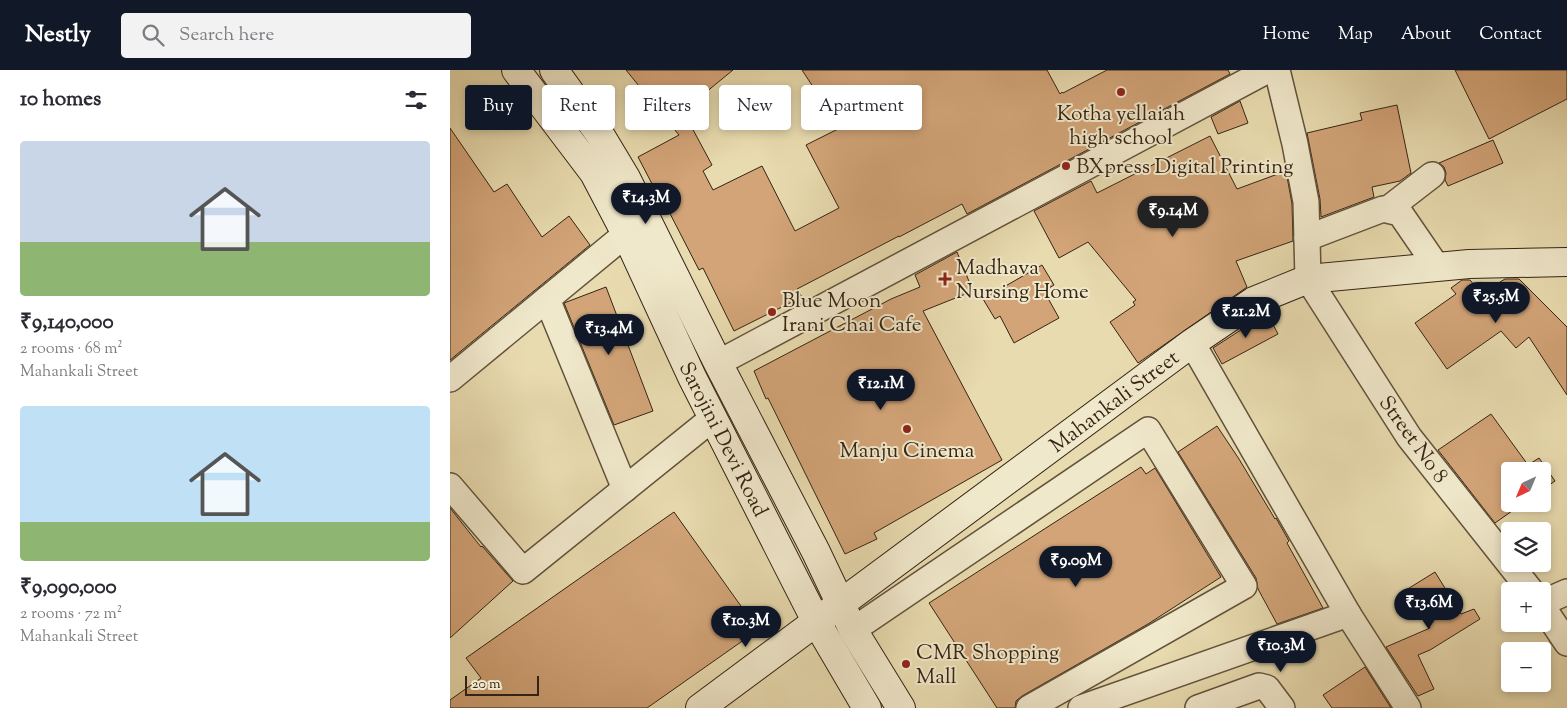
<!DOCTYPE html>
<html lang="en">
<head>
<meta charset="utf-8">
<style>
  body { margin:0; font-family:"Sorts Mill Goudy",serif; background:#f2f2f3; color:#2b2b33; height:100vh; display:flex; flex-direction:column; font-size:19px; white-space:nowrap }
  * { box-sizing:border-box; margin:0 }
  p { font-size:16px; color:#7c7c81 }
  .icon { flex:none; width:28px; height:28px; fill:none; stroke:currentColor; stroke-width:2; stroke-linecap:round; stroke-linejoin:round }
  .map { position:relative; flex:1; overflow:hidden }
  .details { display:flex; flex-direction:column; background:#fff; width:450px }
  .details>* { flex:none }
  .banner { position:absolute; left:15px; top:15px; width:475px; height:45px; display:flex; gap:10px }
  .needle { width:32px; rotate:224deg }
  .fabs { position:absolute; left:1051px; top:392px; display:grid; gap:10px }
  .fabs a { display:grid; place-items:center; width:50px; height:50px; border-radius:5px; background:#fff; box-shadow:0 2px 8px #0003; font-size:25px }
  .scale { position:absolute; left:15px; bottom:12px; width:74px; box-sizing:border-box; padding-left:5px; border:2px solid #352414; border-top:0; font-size:14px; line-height:18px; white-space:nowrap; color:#352414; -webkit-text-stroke:4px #f0e8cb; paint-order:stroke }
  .price { position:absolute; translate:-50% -42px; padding:0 11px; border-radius:18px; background:#111827; color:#fff; font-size:16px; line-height:32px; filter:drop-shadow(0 1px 2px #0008) }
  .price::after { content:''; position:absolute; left:50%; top:30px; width:15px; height:11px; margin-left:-8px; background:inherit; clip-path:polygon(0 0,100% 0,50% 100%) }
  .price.active { background:#222; color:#fff }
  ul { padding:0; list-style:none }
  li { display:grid; align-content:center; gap:10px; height:265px; padding:0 20px }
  li span { display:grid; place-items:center; height:155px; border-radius:5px; color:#555 }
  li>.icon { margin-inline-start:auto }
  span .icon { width:90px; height:90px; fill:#fffc; stroke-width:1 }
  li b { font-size:21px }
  h2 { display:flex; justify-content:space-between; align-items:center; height:60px; padding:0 20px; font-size:21px }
  .tag { padding:0 18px; border-radius:5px; background:#fff; box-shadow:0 2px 8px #0003; font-size:18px; line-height:45px }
  .tag.active { background:#111827; color:#fff }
  header { display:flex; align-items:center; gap:30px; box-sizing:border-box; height:70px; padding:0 25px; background:#111827; color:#fff }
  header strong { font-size:24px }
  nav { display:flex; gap:28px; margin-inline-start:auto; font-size:18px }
  .search { width:350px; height:45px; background:#f2f2f3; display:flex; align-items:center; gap:12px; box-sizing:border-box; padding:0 18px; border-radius:5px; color:#7c7c81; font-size:19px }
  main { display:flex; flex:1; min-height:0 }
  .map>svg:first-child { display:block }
  .building { fill:#d2a478; stroke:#352414 }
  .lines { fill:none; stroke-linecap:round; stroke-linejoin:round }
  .street-casing { stroke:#62523b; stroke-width:28 }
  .secondary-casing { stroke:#352414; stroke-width:30 }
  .street { stroke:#f0e8cb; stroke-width:25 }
  .secondary { stroke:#f0e8cb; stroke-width:28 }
  .poi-dot { fill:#8f2418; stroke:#f0e8cb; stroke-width:2 }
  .labels { text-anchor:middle; stroke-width:4; stroke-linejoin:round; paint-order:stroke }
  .poi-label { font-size:21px; fill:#352414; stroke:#f0e8cb; text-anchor:start }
  .street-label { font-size:21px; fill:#352414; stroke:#f0e8cb }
</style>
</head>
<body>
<header>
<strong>Nestly</strong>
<div class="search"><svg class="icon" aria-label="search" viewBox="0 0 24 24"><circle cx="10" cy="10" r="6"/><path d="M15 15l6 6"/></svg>Search here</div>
<nav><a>Home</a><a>Map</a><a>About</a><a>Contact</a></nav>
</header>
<main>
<section class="details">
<h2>10 homes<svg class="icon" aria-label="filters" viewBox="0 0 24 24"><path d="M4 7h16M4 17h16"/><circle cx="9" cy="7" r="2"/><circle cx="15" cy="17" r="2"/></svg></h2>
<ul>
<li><span style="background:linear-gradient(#c9d6e8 65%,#8fb573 0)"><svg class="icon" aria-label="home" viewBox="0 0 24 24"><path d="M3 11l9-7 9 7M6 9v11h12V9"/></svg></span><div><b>₹9,140,000</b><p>2 rooms · 68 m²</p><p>Mahankali Street</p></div></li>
<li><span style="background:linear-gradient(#bfe0f5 75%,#8fb573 0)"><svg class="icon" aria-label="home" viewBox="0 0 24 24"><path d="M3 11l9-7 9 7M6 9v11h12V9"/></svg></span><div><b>₹9,090,000</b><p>2 rooms · 72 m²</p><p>Mahankali Street</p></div></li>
</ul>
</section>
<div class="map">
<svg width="1117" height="638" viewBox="0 0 1117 638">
  <rect width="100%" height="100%" fill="#e8dbaf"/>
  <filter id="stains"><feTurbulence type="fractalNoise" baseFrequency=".004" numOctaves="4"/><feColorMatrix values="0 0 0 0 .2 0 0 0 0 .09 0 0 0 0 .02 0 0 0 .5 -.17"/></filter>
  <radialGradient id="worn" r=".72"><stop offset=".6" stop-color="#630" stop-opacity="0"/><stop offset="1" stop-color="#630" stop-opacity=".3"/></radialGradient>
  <g class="building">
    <polygon points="176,0 283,0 233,41 262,95 253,101 263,120 312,96 345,161 389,138 356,75 400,53 382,18 369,26 352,0 597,0 610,24 612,22 613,23 657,0 778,0 780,4 517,144 512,134 449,167 449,166 347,219 352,227 284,261 253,198 249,200 213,130 211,131 188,87 229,65"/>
    <polygon points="1005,0 1117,0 1117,29 1039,69"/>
    <polygon points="790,31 798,53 768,64 761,47"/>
    <polygon points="947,35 961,103 950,111 922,117 924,127 871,147 870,129 857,63 912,50 910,43"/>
    <polygon points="0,58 44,122 57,114 92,167 119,146 140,175 0,290"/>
    <polygon points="760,66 787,119 836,101 842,134 843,171 786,191 797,217 688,293 660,252 685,235 683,232 686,230 638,172 609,188 584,141 641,111 647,123"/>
    <polygon points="1043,70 1053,93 998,116 995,110 996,103 994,97 989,93"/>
    <polygon points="507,182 523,221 473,241 552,390 424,463 427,469 395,484 318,328 316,329 304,301 441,229 470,217 465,205"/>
    <polygon points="592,195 604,215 594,221 609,248 564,273 550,246 545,249 533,229"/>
    <polygon points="1055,209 1069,209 1117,257 1117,325 1079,267 1066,278 1051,261 997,299 965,253 1006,224 1001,218 1012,210 1020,210 1025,216 1032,212 1037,220"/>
    <polygon points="156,217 203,341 164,355 114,233"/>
    <polygon points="817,243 828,264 772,294 763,278"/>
    <polygon points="1041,344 1078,395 1089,388 1105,411 1092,420 1092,401 1060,401 1060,434 1072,434 1045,453 988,380"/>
    <polygon points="767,356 789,389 825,449 826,448 839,471 837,473 873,538 827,554 808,519 806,508 728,382"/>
    <polygon points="691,397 696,404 705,398 771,507 698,554 572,626 566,631 565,638 547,638 479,533"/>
    <polygon points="0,438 31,477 32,476 63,511 0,568"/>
    <polygon points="224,442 308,560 197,638 0,638 0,630 31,608 16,588"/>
    <polygon points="985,502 1011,544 1024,539 1030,549 980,580 968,585 984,619 968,626 936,577 980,558 956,520"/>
    <polygon points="915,597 941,638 882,638 873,625"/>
  </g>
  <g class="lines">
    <g class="street-casing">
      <g id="street">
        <polyline points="827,0 845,74 856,132 858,209 959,367 1081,521"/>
        <polyline points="938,139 982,105"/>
        <polyline points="857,168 933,139 950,143 987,197"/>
        <polyline points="97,229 175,419"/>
        <polyline points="742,273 898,544 958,638"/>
        <polyline points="268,293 818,0"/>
        <polyline points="0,309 176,164"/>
        <polyline points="0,416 73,501 263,348"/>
        <polyline points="1092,533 1117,522"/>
        <polyline points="1092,536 1117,573"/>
        <polyline points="403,560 698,360 794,516 579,638"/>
        <polyline points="631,638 898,544"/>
        <polyline points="748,638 809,616 817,618 832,638"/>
      </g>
    </g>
    <g class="secondary-casing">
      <g id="secondary">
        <polyline points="66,0 144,103 176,164 242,307 367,553 417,638"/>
        <polyline points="104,0 149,63 176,108 268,293 366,482 403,560 451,638"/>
        <polyline points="250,638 742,273 804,231 858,209 1019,194 1117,192"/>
      </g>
    </g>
    <use href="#street" class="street"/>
    <use href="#secondary" class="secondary"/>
  </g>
  <g class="poi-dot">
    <circle cx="671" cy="22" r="5"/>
    <circle cx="616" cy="96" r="5"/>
    <path d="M492.5 201.5h5v5h5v5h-5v5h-5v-5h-5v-5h5z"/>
    <circle cx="322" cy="242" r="5"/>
    <circle cx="457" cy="359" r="5"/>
    <circle cx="456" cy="594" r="5"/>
  </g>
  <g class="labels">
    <g class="poi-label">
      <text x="671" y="50" text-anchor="middle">Kotha yellaiah<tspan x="671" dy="24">high school</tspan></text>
      <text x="626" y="103">BXpress Digital Printing</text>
      <text x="506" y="204">Madhava<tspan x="506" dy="24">Nursing Home</tspan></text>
      <text x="332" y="237">Blue Moon<tspan x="332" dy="24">Irani Chai Cafe</tspan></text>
      <text x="457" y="387" text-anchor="middle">Manju Cinema</text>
      <text x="466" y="589">CMR Shopping<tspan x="466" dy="24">Mall</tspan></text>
    </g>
    <g class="street-label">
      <text transform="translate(664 331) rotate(-37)" y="7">Mahankali Street</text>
      <text transform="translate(274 369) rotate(63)" y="7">Sarojini Devi Road</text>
      <text transform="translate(964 369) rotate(54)" y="7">Street No 8</text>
    </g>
  </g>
  <rect width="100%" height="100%" filter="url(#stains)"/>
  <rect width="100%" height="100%" fill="url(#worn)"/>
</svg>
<div class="fabs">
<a><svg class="needle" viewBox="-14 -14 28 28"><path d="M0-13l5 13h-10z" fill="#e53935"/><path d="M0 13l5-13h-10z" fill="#7c7c81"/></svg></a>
<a><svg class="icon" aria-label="layers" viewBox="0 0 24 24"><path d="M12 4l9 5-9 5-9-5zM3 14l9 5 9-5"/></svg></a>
<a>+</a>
<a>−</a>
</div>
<div class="scale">20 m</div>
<b class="price" style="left:196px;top:155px">₹14.3M</b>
<b class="price active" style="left:723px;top:168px">₹9.14M</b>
<b class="price" style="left:1046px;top:254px">₹25.5M</b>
<b class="price" style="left:796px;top:269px">₹21.2M</b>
<b class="price" style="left:159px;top:286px">₹13.4M</b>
<b class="price" style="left:431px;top:341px">₹12.1M</b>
<b class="price" style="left:626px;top:518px">₹9.09M</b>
<b class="price" style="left:979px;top:560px">₹13.6M</b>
<b class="price" style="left:296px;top:578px">₹10.3M</b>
<b class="price" style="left:831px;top:603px">₹10.3M</b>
<div class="banner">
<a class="tag active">Buy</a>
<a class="tag">Rent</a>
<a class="tag">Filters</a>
<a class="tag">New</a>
<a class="tag">Apartment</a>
</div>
</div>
</main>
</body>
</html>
